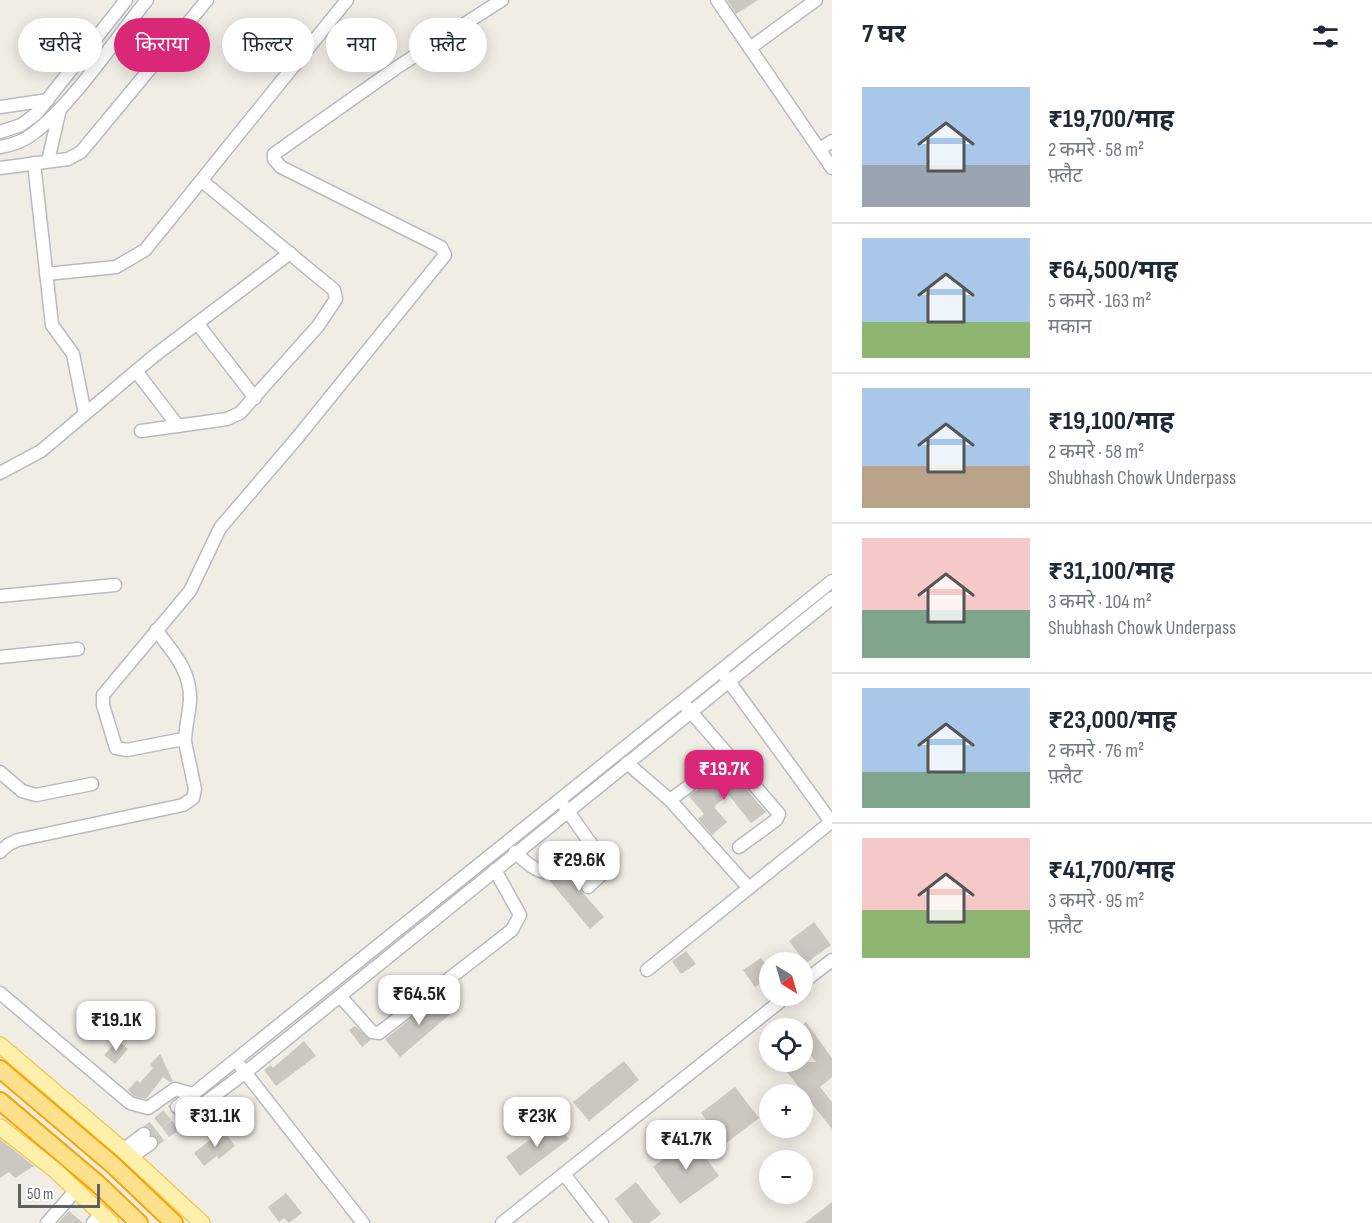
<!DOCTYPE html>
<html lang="hi">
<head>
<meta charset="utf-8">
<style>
  body { margin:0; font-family:"Sofia Sans Condensed","Noto Sans Devanagari",sans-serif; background:#f2f2f3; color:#1f2937; height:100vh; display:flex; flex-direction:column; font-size:22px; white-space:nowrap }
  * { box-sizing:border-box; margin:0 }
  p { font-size:20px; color:#747a83 }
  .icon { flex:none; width:33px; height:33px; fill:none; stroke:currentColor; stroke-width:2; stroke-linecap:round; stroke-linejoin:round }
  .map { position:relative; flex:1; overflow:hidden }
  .sheet { display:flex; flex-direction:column; background:#fff; width:540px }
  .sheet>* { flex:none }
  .banner { position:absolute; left:18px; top:18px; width:570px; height:54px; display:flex; gap:12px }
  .needle { width:39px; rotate:143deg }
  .buttons { position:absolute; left:759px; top:952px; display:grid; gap:12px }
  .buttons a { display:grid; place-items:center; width:54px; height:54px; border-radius:50%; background:#fff; box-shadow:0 3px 15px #0003; font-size:30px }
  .scale { position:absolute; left:18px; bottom:15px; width:82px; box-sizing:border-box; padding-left:6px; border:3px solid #5d6166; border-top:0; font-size:16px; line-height:21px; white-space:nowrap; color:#5d6166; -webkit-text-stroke:4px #fff; paint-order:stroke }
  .price { position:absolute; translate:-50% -51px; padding:0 14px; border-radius:12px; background:#fff; color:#222; font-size:20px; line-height:39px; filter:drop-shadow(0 2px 3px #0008) }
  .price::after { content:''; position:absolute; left:50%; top:36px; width:18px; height:14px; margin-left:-9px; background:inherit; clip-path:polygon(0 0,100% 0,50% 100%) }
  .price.active { background:#db2777; color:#fff }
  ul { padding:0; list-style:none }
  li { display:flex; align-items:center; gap:18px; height:150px; padding:0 30px }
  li+li { border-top:2px solid #e0e1e3 }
  li span { display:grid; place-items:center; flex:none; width:168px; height:120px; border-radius:0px; color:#555 }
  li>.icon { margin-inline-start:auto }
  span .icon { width:72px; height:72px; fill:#fffc; stroke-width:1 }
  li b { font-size:26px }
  h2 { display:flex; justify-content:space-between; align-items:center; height:72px; padding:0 30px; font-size:26px }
  .chip { padding:0 21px; border-radius:27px; background:#fff; box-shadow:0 3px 15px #0003; font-size:21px; line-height:54px }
  .chip.active { background:#db2777; color:#fff }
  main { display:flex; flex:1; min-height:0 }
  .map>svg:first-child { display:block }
  .building { fill:#cbc8c2 }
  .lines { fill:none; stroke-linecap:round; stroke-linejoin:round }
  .minor-tunnel { stroke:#cbcac5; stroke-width:12; stroke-dasharray:12 6; stroke-linecap:butt }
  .minor-casing { stroke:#b7bbbf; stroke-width:15 }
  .major-casing { stroke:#f5c858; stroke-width:18 }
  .highway-casing { stroke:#f5a600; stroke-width:20 }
  .minor { stroke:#fff; stroke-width:12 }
  .major { stroke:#fff1ab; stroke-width:15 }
  .highway { stroke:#ffe18d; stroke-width:16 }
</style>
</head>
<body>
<main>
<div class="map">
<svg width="832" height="1223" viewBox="0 0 832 1223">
  <rect width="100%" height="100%" fill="#f0ede5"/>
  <g class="building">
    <polygon points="727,0 758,0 736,14"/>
    <polygon points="721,772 723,775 727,772 733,780 736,777 766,812 751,823 728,794 714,807 727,822 712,835 698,819 704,814 689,796"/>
    <polygon points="589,856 596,865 595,869 577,886 604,917 590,929 549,880 566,875"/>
    <polygon points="814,922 831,945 806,963 789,941"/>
    <polygon points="686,951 696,964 681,974 672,961"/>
    <polygon points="761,958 770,969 770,977 755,987 743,970"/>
    <polygon points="441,995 454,1011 400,1057 385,1039"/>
    <polygon points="806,1022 832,1058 832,1077 820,1087 832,1102 832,1129 779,1062 816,1062 802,1045 802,1029 799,1028"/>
    <polygon points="355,1026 371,1040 362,1047 349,1030"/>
    <polygon points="118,1040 128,1049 115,1064 104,1055"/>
    <polygon points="304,1041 316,1056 276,1086 264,1070 271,1065 273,1068"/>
    <polygon points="160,1054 173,1081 170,1082 163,1077 146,1099 134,1096 128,1090 137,1080 140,1083 153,1068 150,1065"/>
    <polygon points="624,1061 639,1080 589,1121 573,1102"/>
    <polygon points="735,1087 759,1118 725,1144 701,1113"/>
    <polygon points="555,1121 569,1139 520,1176 506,1157"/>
    <polygon points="223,1130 235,1146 219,1159 217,1156 204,1166 194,1153"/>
    <polygon points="0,1139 34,1166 15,1178 9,1172 0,1178"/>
    <polygon points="692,1139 719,1176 680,1204 653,1167 665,1158 663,1155"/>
    <polygon points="636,1182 661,1214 649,1223 633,1223 615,1199"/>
    <polygon points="286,1193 302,1213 289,1223 284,1218 279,1222 268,1207"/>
    <polygon points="832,1202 832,1223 805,1223"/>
    <polygon points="69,1211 83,1223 58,1223"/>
  </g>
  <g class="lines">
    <g class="minor-tunnel">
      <polyline points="144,1134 177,1107"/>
      <polyline points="151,1143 186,1117"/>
    </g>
    <g class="minor-casing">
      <g id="minor">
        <polyline points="717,0 832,168"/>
        <polyline points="750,48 816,0"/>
        <polyline points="0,107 48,100"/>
        <polyline points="0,132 21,125 36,114 126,0"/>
        <path d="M0,147C12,145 24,141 34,133C75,101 113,42 147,0"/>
        <polyline points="820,149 832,141"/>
        <polyline points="48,161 60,109"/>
        <polyline points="34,163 52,325 73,354 85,414"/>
        <polyline points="0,168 68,159 81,152 207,0"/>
        <polyline points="46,274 116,267 145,250 347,0"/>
        <polyline points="197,323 255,398"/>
        <polyline points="136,371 178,426"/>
        <polyline points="141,431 227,419 240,413 318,326 336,299 334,290 202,181"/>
        <polyline points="0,473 41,451 154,356 290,253"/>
        <polyline points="0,596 115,585"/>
        <path d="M156,630C173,652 191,671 190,700C189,715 185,728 185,742"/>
        <polyline points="0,657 78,649"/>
        <polyline points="725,676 832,823"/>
        <polyline points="686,706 779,814 776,820 739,847"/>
        <polyline points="627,763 670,800 748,887"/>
        <polyline points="0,772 22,791 36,795 92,784"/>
        <polyline points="698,780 728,756"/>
        <polyline points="670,800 689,786"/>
        <polyline points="565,807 605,864 602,874 588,887"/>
        <polyline points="0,852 9,844 18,840 183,805 193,798 195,789 185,742 178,740 127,750 116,748 103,705 103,695 190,591 220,528 297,438 445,255 441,247 281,167 274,159 274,154 396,68 502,0"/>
        <path d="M515,852C550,887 558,872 591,843"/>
        <polyline points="647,970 831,822"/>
        <polyline points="802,983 832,960"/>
        <polyline points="0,993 130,1103 148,1108 175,1089 193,1094"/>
        <polyline points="340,996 372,1032 379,1033 512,930 520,915 495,870"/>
        <polyline points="241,1067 363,1223"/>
        <polyline points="177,1107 832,581"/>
        <polyline points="186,1117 246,1072 832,598"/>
        <polyline points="123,1150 144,1134"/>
        <polyline points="131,1157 151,1143"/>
        <polyline points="564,1174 602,1223"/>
        <polyline points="47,1223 76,1190"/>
        <polyline points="93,1223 101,1214"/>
        <polyline points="502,1223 787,996"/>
      </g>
    </g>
    <g class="major-casing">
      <g id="major">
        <polyline points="0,1045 123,1150 202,1223"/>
        <polyline points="0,1127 55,1170 111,1223"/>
      </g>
    </g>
    <g class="highway-casing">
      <g id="highway">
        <polyline points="0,1069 113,1165 174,1223"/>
        <polyline points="0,1101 98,1184 139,1223"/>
      </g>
    </g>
    <use href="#minor" class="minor"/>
    <use href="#major" class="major"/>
    <use href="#highway" class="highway"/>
  </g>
</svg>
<div class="buttons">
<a><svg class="needle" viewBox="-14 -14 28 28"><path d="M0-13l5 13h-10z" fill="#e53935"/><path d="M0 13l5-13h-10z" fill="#747a83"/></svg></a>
<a><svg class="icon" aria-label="locate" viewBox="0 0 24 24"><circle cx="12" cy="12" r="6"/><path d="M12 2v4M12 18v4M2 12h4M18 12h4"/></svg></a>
<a>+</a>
<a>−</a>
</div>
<div class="scale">50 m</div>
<b class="price active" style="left:724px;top:801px">₹19.7K</b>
<b class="price" style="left:579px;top:892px">₹29.6K</b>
<b class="price" style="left:419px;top:1026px">₹64.5K</b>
<b class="price" style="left:116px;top:1052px">₹19.1K</b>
<b class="price" style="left:215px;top:1148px">₹31.1K</b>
<b class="price" style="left:537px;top:1148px">₹23K</b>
<b class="price" style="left:686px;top:1171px">₹41.7K</b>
<div class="banner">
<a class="chip">खरीदें</a>
<a class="chip active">किराया</a>
<a class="chip">फ़िल्टर</a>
<a class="chip">नया</a>
<a class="chip">फ़्लैट</a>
</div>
</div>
<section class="sheet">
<h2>7 घर<svg class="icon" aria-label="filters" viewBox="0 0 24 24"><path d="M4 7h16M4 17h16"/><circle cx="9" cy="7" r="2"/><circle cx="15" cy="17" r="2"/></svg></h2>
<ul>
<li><span style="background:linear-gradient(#a9c7e8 65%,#9aa5b1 0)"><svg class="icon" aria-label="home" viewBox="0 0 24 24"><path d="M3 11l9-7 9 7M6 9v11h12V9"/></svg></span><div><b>₹19,700/माह</b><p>2 कमरे · 58 m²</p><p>फ़्लैट</p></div></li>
<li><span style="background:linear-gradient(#a9c7e8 70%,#8fb573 0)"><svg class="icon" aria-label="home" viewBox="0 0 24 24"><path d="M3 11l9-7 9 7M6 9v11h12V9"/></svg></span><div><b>₹64,500/माह</b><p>5 कमरे · 163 m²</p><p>मकान</p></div></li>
<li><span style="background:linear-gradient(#a9c7e8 65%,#b9a48a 0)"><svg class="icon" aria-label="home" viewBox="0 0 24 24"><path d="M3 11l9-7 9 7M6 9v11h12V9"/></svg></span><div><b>₹19,100/माह</b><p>2 कमरे · 58 m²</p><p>Shubhash Chowk Underpass</p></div></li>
<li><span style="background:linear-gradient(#f6c9c9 60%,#7fa58c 0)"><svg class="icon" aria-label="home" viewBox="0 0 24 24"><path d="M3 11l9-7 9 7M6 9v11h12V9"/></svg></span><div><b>₹31,100/माह</b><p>3 कमरे · 104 m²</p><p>Shubhash Chowk Underpass</p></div></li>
<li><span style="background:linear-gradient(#a9c7e8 70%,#7fa58c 0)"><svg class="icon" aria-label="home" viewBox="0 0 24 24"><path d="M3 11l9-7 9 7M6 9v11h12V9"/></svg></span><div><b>₹23,000/माह</b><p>2 कमरे · 76 m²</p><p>फ़्लैट</p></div></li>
<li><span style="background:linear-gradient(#f6c9c9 60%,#8fb573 0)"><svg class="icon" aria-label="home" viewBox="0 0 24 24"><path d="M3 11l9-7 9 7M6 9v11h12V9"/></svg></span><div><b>₹41,700/माह</b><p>3 कमरे · 95 m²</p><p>फ़्लैट</p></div></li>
</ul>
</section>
</main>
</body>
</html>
